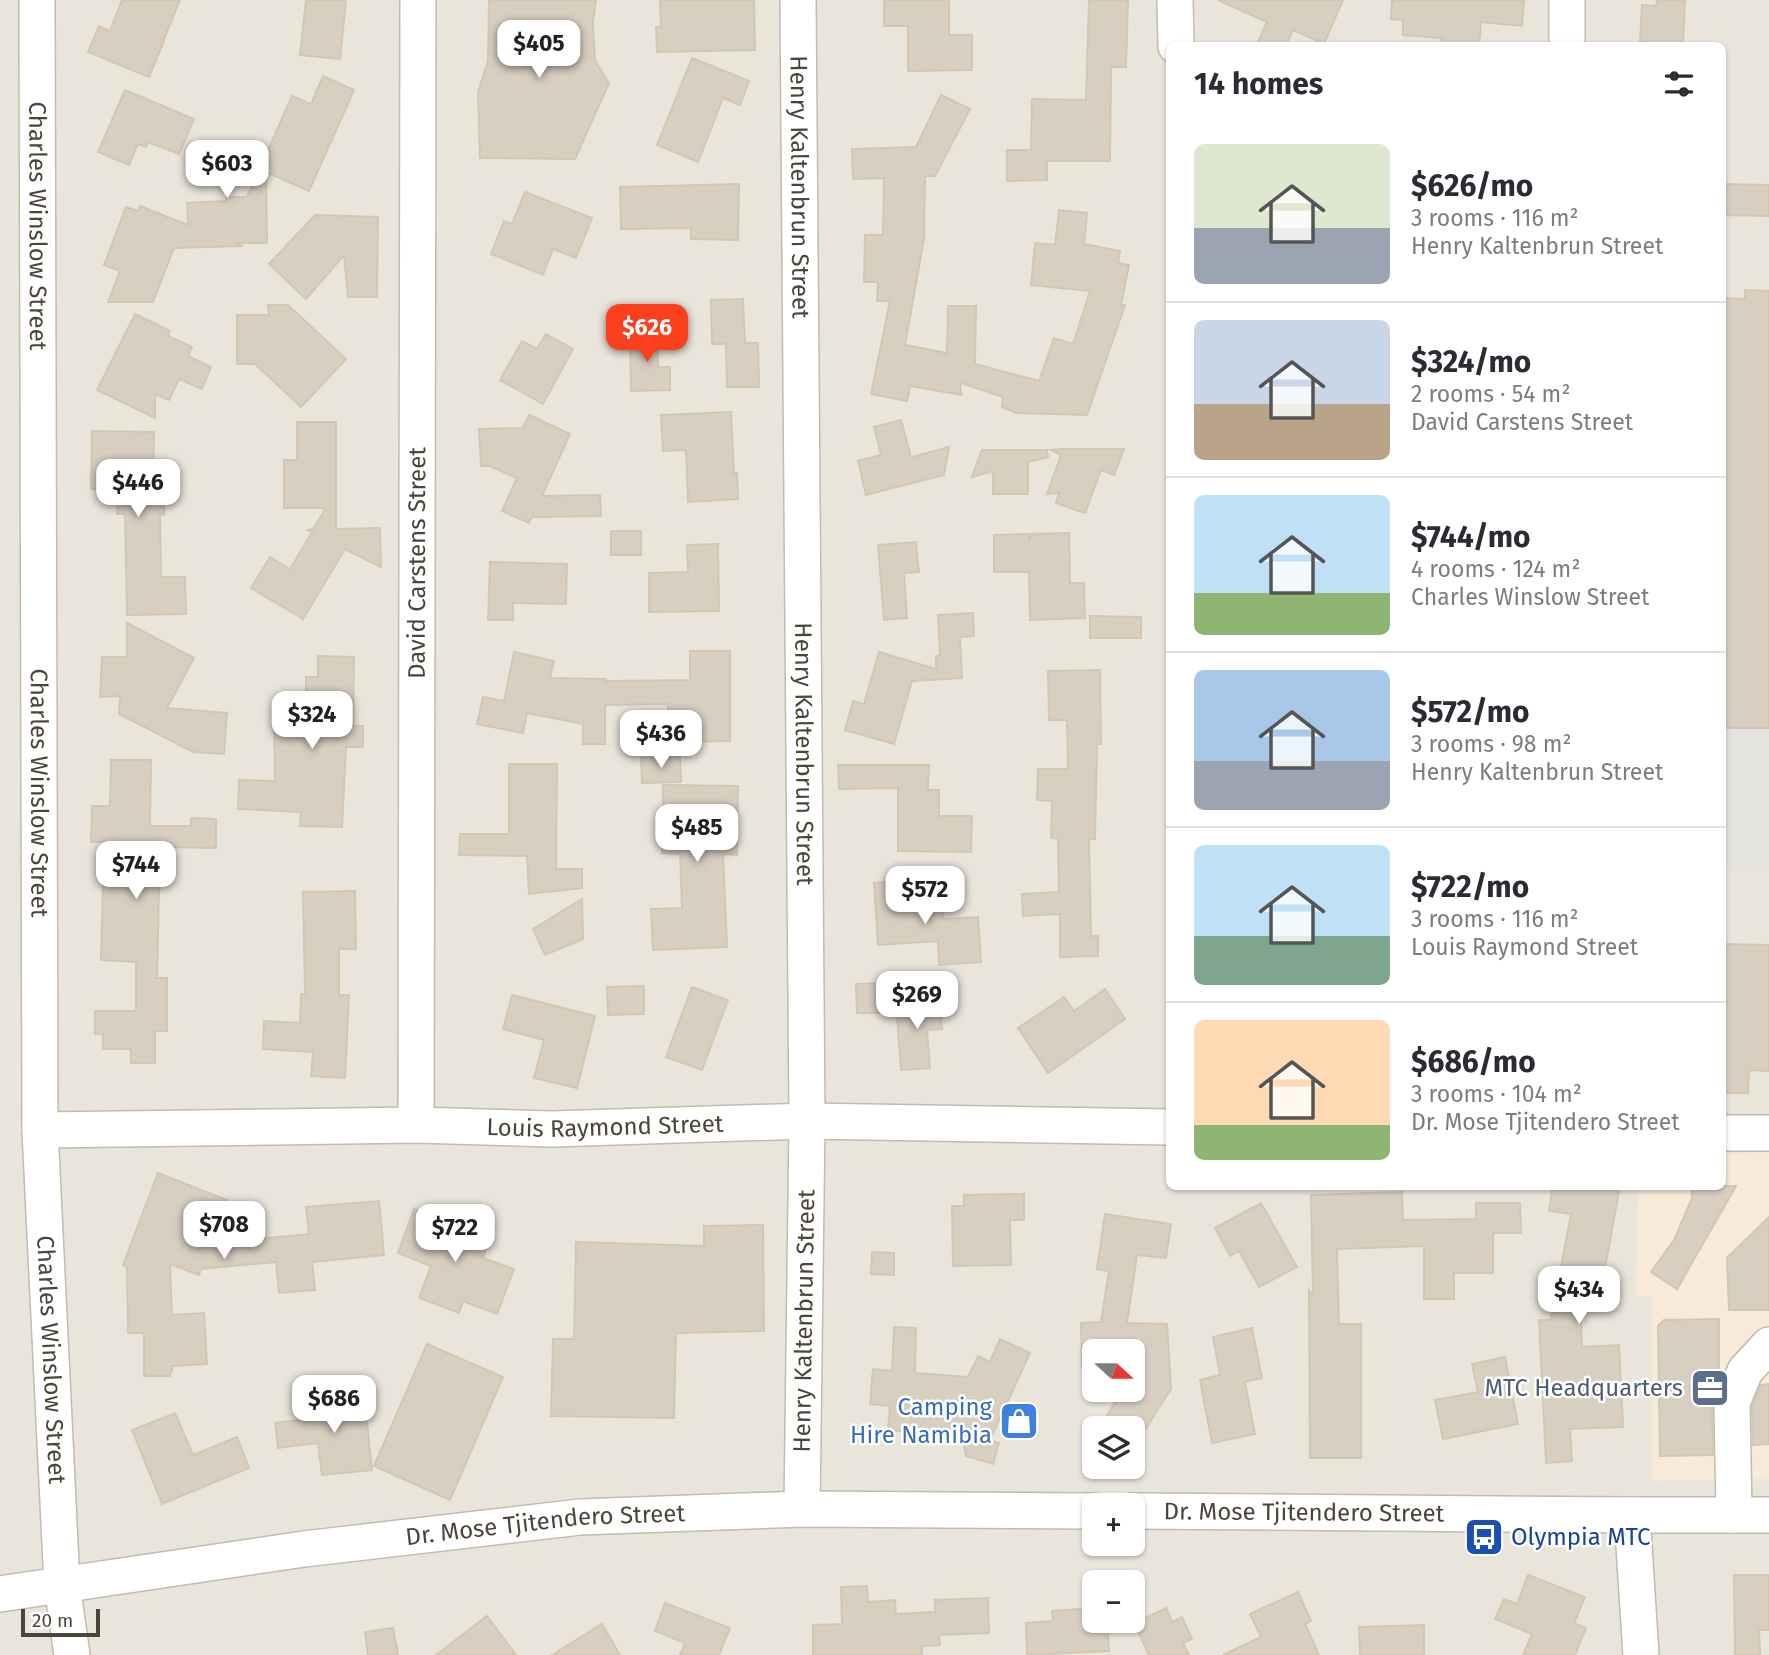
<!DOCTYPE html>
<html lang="en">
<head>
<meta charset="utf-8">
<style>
  body { margin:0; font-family:"Fira Sans",sans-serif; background:#f7f7f7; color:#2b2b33; height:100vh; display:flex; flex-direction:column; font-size:26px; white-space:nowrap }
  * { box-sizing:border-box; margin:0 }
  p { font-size:23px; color:#7c7c81 }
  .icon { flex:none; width:38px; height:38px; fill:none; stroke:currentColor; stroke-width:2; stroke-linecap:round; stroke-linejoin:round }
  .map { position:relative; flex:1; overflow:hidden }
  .panel { position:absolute; left:1166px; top:42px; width:560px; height:1148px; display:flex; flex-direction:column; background:#fff; border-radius:10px; box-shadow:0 2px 5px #0004 }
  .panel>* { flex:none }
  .needle { width:46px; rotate:111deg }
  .fabs { position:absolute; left:1082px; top:1339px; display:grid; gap:14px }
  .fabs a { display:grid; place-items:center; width:63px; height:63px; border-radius:10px; background:#fff; box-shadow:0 2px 5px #0004; font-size:35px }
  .scale { position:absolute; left:21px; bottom:18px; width:79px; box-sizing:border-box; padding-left:7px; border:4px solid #4b4439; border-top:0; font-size:19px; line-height:24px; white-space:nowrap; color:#4b4439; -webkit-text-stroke:5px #fff; paint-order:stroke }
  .price { position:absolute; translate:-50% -60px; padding:0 16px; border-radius:14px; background:#fff; color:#222; font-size:23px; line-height:46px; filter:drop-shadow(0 2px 4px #0008) }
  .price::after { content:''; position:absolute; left:50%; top:42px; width:21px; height:16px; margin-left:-10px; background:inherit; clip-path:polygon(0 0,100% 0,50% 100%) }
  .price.active { background:#fc3f1d; color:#fff }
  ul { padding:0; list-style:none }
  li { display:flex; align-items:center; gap:21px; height:175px; padding:0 28px }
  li+li { border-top:2px solid #e1e1e2 }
  li span { display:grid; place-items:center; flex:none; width:196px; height:140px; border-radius:10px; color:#555 }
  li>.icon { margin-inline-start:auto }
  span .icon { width:84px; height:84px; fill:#fffc; stroke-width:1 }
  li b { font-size:30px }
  h2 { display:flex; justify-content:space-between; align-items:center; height:84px; padding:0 28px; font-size:30px }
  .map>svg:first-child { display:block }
  .residential { fill:#eae5da; fill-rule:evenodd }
  .commercial { fill:#f7ead8 }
  .parking { fill:#e5e3e0 }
  .building { fill:#d8cfc1; stroke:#d3c7b4; stroke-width:2 }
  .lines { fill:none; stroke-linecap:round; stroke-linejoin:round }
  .minor-casing { stroke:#c2bbae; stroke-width:38 }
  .minor { stroke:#fff; stroke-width:35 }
  .labels { text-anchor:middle; stroke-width:5; stroke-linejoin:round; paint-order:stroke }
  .street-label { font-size:24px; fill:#4b4439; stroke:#fff }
  .service-label { font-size:24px; fill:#4e5e75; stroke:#fff; text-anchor:end }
  .shop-label { font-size:24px; fill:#366cbe; stroke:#fff; text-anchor:end }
  .transit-label { font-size:24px; fill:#164399; stroke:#fff; text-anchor:start }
</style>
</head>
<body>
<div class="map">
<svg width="1769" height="1655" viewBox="0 0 1769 1655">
  <rect width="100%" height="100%" fill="#f6f3ec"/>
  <path class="residential" d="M0,0H1769V1655H0ZM1169,46H1722V1186H1169ZM1094,1351H1132V1390H1094ZM1094,1428H1132V1466H1094ZM1094,1505H1132V1544H1094ZM1094,1582H1132V1620H1094Z"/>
  <polygon class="commercial" points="1769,1152 1769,1479 1652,1481 1652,1297 1636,1296 1638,1187 1722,1186 1722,1154"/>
  <rect class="parking" x="1722" y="728" width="47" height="139"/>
  <g class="building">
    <polygon points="122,0 180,0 164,39 159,39 164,41 149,77 88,52 99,26 110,31"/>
    <polygon points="306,0 346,0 340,59 300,55"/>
    <polygon points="489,0 596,0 593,22 595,61 609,83 575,159 480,158 478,92 488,61"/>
    <polygon points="660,0 754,0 755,50 657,52 656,27 661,27"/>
    <polygon points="884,0 949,0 949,35 972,35 972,70 908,71 908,26 884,26"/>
    <polygon points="1089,0 1128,0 1126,67 1111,67 1110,161 1047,161 1047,180 1007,181 1007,150 1031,150 1032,99 1086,100"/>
    <polygon points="1218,0 1343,0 1324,44 1293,30 1286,46 1256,46 1267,22"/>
    <polygon points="1392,0 1524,0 1522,26 1481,22 1479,46 1440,46 1441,38 1403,35 1403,20 1391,19"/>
    <polygon points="1657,0 1685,0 1683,46 1650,46 1650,42 1640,42 1642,5 1656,6"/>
    <polygon points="692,58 749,81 740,105 723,98 698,162 657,145"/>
    <polygon points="323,76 354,90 309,191 266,172 267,243 236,243 243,246 174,248 153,302 108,302 120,271 104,265 126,207 138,211 140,206 188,225 187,203 226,201 226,197 247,197 292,96 311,104"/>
    <polygon points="125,90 194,119 179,154 148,142 146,147 138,144 129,165 98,152"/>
    <polygon points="941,95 970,109 935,176 925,176 924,239 905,345 947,353 948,306 976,306 975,364 1039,381 1054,338 1073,344 1090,291 1031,285 1035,243 1055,245 1059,210 1087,213 1084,244 1120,251 1118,263 1129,265 1121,305 1125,305 1087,415 1016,413 1002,407 1003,397 961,383 960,389 962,395 910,386 907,401 871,394 890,301 877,301 878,282 864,282 865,235 883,235 884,178 853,179 852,149 916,147"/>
    <polygon points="739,184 738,240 691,239 691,228 621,229 620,187"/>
    <polygon points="1722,184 1769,185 1769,216 1722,215"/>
    <polygon points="525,192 592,218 576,258 553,249 543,275 491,254 504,221 512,224"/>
    <polygon points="315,215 378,217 377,297 348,297 344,255 306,299 269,264"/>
    <polygon points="1745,290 1769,291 1769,728 1722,728 1722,298 1745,299"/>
    <polygon points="743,299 745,343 758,343 759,387 727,387 726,344 712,344 711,300"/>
    <polygon points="268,305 288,305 346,359 301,407 255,364 237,364 237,315 269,315"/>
    <polygon points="135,314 170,331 168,336 192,347 188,356 211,367 202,389 179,379 169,400 155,394 155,418 97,390"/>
    <polygon points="657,332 658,367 670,367 670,390 631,391 630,333"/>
    <polygon points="546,334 573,349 543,404 500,380 522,341 537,349"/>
    <polygon points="731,412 734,473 737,473 738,499 688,502 686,450 663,451 661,415"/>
    <polygon points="529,415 570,434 542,496 600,495 601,516 532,517 529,523 502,511 517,478 490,466 481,466 479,429 523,428"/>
    <polygon points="901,420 911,457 949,447 944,475 866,495 858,461 881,455 874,427"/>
    <polygon points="297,422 336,422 336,529 380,528 381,567 345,549 303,619 251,588 270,557 290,569 312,532 308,530 313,529 326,508 284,508 284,460 297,460"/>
    <polygon points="92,431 154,432 153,490 164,490 164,515 160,514 161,577 185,577 186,614 127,615 125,514 117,514 118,490 91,489"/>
    <polygon points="1063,449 1124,449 1114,475 1101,470 1085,513 1056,503 1059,493 1047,494 1061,455 1051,450"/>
    <polygon points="982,450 1047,450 1048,457 1028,462 1028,494 993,494 993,471 972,477"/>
    <rect x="611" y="531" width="30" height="24"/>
    <polygon points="1069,533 1070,583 1084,583 1085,618 1030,620 1029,572 994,572 994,535 1029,534 1029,543 1032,534"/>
    <polygon points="916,542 919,572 904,573 907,618 884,620 878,545"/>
    <polygon points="718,544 719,611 649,612 649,573 688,572 687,545"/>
    <polygon points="490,562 567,564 566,604 513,603 513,620 488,620"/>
    <polygon points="973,613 974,636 960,637 962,678 912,681 894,744 845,730 853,701 864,704 879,652 936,669 936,656 940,656 938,615"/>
    <polygon points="1090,616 1141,617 1141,638 1090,638"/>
    <polygon points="127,623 194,658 167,708 227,713 224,754 193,752 119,714 120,696 100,697 102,657 127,657"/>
    <polygon points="690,651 730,651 730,741 668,742 668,704 605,705 605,744 583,744 583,724 527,713 523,733 477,724 483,697 504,701 514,652 554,661 550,678 606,679 606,681 690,680"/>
    <polygon points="318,656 354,657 353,726 363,726 363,747 346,747 342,827 300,826 301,812 238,809 239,780 275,781 274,716 306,716 306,677 318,677"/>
    <polygon points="1100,670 1101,744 1097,744 1095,839 1089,839 1091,936 1098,936 1098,956 1060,957 1060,914 1023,916 1022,894 1059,892 1058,839 1051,838 1052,801 1037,800 1038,769 1068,769 1067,720 1049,720 1048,671"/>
    <polygon points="680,756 681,782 642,783 641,758"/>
    <polygon points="111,760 151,760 150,826 191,826 191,818 216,819 216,848 160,847 157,978 167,978 167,1031 155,1031 155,1063 131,1063 131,1049 103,1049 103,1034 95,1034 95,1011 136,1011 136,962 101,960 104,842 91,842 92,806 110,806"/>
    <polygon points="509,764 557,764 556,869 582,869 582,888 529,894 527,856 459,855 460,834 509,834"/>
    <polygon points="838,765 929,765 928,790 939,790 939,816 972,816 971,852 898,851 898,788 839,789"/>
    <polygon points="663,785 738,786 737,855 723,854 727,947 653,950 651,909 682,908 680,854 662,853"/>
    <polygon points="902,881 904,907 942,905 943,919 978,917 981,962 939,965 938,941 878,945 874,883"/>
    <polygon points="355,891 356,949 339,949 339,995 349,995 345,1078 311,1076 313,1052 263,1049 264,1021 300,1023 301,994 305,994 303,892"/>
    <polygon points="582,899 583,939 545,955 533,929"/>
    <polygon points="1722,944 1769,945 1769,1071 1749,1070 1748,1093 1722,1093"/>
    <polygon points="881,983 881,1013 857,1013 856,984"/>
    <polygon points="644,986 644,1014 608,1015 607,987"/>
    <polygon points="692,987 728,1000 702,1070 666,1057"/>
    <polygon points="1105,989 1125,1019 1048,1073 1018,1028 1064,997 1074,1011"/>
    <polygon points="512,995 595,1016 577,1088 534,1078 544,1040 503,1029"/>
    <polygon points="940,999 942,1029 927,1030 930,1068 901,1070 896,1002"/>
    <polygon points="158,1173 227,1200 217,1228 257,1224 258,1239 309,1234 306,1207 379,1201 384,1255 312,1262 315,1290 279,1293 276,1262 201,1269 199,1275 170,1264 172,1315 204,1313 207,1364 173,1366 170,1376 144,1376 144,1333 128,1333 127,1267 123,1265"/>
    <polygon points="1553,1186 1620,1186 1599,1301 1580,1298 1582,1347 1619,1345 1623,1427 1570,1429 1572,1461 1546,1463 1539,1320 1551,1320 1571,1214 1549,1211"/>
    <polygon points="1692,1186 1736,1186 1677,1289 1651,1272 1674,1240 1692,1198"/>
    <polygon points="1402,1192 1403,1220 1476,1219 1476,1203 1520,1203 1521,1233 1493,1233 1493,1273 1454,1273 1454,1299 1424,1299 1424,1246 1337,1249 1339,1324 1361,1324 1361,1458 1310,1458 1309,1290 1313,1297 1311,1195"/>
    <polygon points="1024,1194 1024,1220 1010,1220 1011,1265 953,1266 952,1206 964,1206 964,1195"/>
    <polygon points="1261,1203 1297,1267 1259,1287 1239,1251 1230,1256 1215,1228"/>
    <polygon points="414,1209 490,1238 483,1258 514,1269 497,1314 463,1301 459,1313 419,1298 431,1266 398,1253"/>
    <polygon points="1105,1214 1171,1224 1166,1258 1137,1255 1127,1323 1167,1324 1171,1389 1146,1428 1099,1428 1123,1390 1132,1390 1132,1375 1138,1367 1132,1367 1132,1351 1094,1351 1094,1368 1082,1368 1081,1323 1101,1322 1109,1271 1097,1269"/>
    <polygon points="1769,1217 1769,1310 1729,1310 1727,1258"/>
    <polygon points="763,1225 764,1331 676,1333 674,1418 551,1416 553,1339 574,1339 576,1242 704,1246 704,1226"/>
    <polygon points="872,1252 894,1253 894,1275 871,1274"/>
    <polygon points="1719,1319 1719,1380 1712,1403 1713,1455 1660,1456 1658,1326 1664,1320"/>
    <polygon points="894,1327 916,1328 915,1373 968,1377 978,1356 990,1362 1000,1339 1030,1353 990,1440 999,1443 993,1464 966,1456 962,1436 888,1430 890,1406 870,1404 873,1369 892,1371"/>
    <polygon points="1252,1328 1262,1378 1245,1382 1255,1434 1212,1443 1200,1380 1220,1375 1213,1337"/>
    <polygon points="427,1344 503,1377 450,1500 374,1466"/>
    <polygon points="1505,1357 1518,1424 1443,1439 1435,1400 1478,1392 1472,1364"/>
    <polygon points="1769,1384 1769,1444 1753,1445 1752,1407 1761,1385"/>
    <polygon points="364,1392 372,1470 322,1475 318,1443 278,1448 275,1423 327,1417 325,1396"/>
    <polygon points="175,1413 193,1455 237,1437 249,1468 162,1504 132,1430"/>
    <polygon points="1528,1575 1585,1597 1574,1623 1586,1628 1575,1655 1523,1655 1532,1634 1495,1619 1504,1599 1517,1604"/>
    <polygon points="1734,1575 1769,1575 1769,1630 1759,1630 1760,1655 1735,1655"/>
    <polygon points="867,1586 868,1602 895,1600 896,1614 935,1612 935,1600 988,1598 989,1633 939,1635 940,1645 922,1646 922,1655 813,1655 813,1625 842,1624 841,1587"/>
    <polygon points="1298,1592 1311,1621 1305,1624 1319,1655 1223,1655 1261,1637 1250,1614"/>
    <polygon points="665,1603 730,1628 719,1655 680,1655 685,1643 655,1631"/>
    <polygon points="1094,1608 1094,1620 1107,1620 1109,1651 1027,1655 1026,1623 1053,1621 1052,1611"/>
    <polygon points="1166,1608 1172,1622 1182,1617 1192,1639 1183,1643 1189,1655 1149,1655 1134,1623"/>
    <polygon points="487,1616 516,1655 436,1655"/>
    <polygon points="602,1624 620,1655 552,1655"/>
    <polygon points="1424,1625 1424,1655 1360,1655 1359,1627"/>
    <polygon points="393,1628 398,1655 368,1655 365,1632"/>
  </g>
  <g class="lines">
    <g class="minor-casing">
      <g id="minor">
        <path id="s1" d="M37,0L40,1130L62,1585L72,1655"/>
        <path id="s2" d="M798,0L807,1121L802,1509"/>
        <polyline points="1175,0 1176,46"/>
        <polyline points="1567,46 1567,0"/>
        <path id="s3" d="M416,1125L418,0"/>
        <path id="s4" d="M40,1130L416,1125L552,1129L807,1121L1169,1127"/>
        <polyline points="1722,1133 1769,1133"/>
        <path id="s5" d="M1132,1511L1632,1515H1769"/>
        <polyline points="1632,1515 1641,1655"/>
        <polyline points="1734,1515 1732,1403 1745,1371 1769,1345"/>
        <path id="s6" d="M0,1594L304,1549L580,1517L802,1509L1094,1511"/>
      </g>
    </g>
    <use href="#minor" class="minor"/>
  </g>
  <defs>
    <g id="office-square" transform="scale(2.0125)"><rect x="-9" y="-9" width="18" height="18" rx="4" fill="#5c6f8a" stroke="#fff"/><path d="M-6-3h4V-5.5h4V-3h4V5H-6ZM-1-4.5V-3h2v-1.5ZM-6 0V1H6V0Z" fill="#fff"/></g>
    <g id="shop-square" transform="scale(2.0125)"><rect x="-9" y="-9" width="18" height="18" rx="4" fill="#3f7fe0" stroke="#fff"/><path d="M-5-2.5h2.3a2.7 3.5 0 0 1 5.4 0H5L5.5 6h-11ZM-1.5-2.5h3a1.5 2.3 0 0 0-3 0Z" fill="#fff"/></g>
    <g id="bus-square" transform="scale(2.0125)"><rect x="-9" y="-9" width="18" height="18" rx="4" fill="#1a4fb4" stroke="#fff"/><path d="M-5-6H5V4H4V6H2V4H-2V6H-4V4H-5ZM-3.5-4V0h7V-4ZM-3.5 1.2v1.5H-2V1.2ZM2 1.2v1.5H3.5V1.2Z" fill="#fff"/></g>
  </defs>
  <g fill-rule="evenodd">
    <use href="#office-square" x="1710" y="1388"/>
    <use href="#shop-square" x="1019" y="1421"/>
    <use href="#bus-square" x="1484" y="1537"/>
  </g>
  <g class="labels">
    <g class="street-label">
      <text dy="8" stroke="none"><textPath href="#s2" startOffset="187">Henry Kaltenbrun Street</textPath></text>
      <text dy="8" stroke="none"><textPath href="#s1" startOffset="226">Charles Winslow Street</textPath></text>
      <text dy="8" stroke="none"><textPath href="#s3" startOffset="562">David Carstens Street</textPath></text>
      <text dy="8" stroke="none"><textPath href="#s2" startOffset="754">Henry Kaltenbrun Street</textPath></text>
      <text dy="8" stroke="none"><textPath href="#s1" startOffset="793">Charles Winslow Street</textPath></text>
      <text dy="8" stroke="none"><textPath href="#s4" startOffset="565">Louis Raymond Street</textPath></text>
      <text transform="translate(804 1321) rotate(-89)" y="8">Henry Kaltenbrun Street</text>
      <text dy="8" stroke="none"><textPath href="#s1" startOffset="1360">Charles Winslow Street</textPath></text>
      <text dy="8" stroke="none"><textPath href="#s5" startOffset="172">Dr. Mose Tjitendero Street</textPath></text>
      <text dy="8" stroke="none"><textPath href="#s6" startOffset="550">Dr. Mose Tjitendero Street</textPath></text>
    </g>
    <g class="service-label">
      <text x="1683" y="1396">MTC Headquarters</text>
    </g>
    <g class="shop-label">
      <text x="992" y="1415">Camping<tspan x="992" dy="28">Hire Namibia</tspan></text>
    </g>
    <g class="transit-label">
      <text x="1511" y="1545">Olympia MTC</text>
    </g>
  </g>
</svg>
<div class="fabs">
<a><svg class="needle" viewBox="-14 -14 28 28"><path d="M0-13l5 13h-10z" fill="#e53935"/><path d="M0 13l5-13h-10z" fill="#7c7c81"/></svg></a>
<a><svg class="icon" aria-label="layers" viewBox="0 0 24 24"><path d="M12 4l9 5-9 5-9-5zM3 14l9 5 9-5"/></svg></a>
<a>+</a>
<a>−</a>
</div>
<div class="scale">20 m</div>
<b class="price" style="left:539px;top:80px">$405</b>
<b class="price" style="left:227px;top:200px">$603</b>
<b class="price active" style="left:647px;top:364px">$626</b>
<b class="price" style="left:138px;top:519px">$446</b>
<b class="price" style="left:312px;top:751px">$324</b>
<b class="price" style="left:661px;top:770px">$436</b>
<b class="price" style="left:697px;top:864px">$485</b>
<b class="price" style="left:136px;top:901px">$744</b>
<b class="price" style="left:925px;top:926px">$572</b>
<b class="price" style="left:917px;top:1031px">$269</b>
<b class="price" style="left:224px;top:1261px">$708</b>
<b class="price" style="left:455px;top:1264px">$722</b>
<b class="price" style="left:1579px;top:1326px">$434</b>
<b class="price" style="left:334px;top:1435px">$686</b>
<section class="panel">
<h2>14 homes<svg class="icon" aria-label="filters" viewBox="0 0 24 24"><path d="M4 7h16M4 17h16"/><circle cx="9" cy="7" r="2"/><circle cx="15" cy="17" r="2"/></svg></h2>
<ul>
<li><span style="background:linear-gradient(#dfe7d0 60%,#9aa5b1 0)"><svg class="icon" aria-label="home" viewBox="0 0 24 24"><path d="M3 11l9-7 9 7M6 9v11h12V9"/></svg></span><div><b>$626/mo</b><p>3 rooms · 116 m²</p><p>Henry Kaltenbrun Street</p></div></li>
<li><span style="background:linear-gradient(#c9d6e8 60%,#b9a48a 0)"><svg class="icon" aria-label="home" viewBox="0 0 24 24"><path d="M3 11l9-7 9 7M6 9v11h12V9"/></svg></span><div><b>$324/mo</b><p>2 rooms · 54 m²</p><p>David Carstens Street</p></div></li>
<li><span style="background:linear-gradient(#bfe0f5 70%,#8fb573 0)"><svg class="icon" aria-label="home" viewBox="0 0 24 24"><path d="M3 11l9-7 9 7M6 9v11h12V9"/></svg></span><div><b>$744/mo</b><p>4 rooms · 124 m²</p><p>Charles Winslow Street</p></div></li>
<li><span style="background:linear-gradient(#a9c7e8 65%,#9aa5b1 0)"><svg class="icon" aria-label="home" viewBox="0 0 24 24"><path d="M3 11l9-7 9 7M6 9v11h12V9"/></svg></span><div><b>$572/mo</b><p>3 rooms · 98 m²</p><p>Henry Kaltenbrun Street</p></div></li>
<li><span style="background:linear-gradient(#bfe0f5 65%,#7fa58c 0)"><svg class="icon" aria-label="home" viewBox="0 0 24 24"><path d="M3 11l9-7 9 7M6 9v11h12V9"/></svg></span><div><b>$722/mo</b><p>3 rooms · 116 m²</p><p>Louis Raymond Street</p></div></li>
<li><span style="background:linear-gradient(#ffd9b3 75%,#8fb573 0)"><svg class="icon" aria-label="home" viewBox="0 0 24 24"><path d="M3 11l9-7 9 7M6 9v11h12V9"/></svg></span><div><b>$686/mo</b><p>3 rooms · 104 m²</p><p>Dr. Mose Tjitendero Street</p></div></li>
</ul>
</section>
</div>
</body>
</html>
